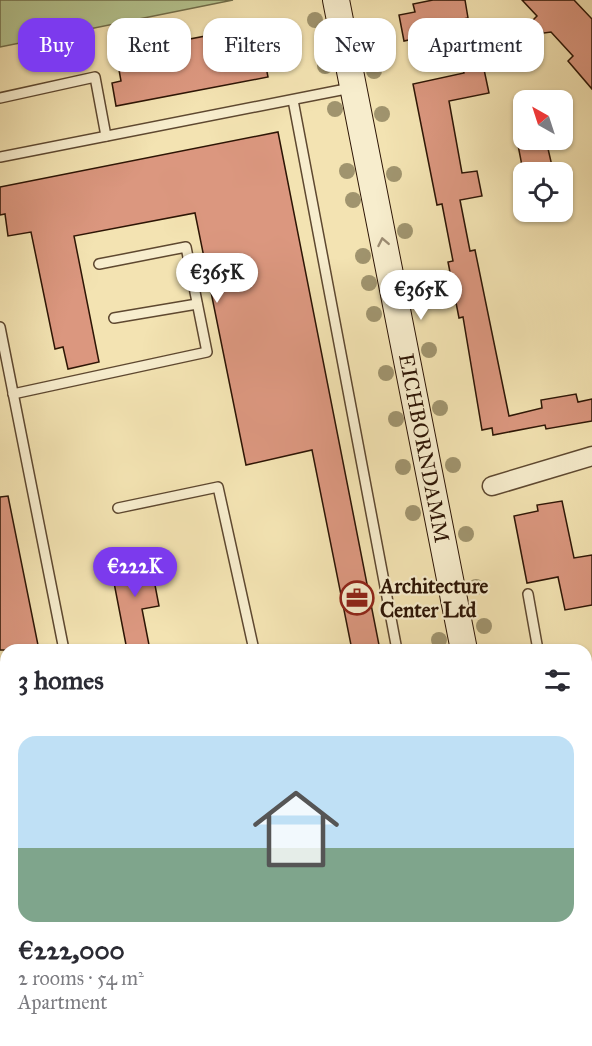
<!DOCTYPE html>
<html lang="en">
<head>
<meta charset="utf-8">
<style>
  body { margin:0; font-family:"IM FELL Great Primer",serif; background:#f7f7f7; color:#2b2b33; height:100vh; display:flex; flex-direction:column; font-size:22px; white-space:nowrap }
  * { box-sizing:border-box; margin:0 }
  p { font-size:20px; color:#7c7c81 }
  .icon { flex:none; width:33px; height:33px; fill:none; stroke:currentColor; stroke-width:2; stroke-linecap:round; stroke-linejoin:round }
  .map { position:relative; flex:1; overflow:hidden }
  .panel { position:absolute; left:0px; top:644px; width:592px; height:404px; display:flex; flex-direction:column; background:#fff; border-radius:18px 18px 0 0; box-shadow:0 2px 4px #0004 }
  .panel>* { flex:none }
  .top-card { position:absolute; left:18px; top:18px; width:556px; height:54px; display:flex; gap:12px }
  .needle { width:39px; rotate:321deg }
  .buttons { position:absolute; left:513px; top:90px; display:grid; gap:12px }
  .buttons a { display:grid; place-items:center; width:60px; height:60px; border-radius:12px; background:#fff; box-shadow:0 2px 4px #0004; font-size:30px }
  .price { position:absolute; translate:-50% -51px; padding:0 14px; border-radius:21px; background:#fff; color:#222; font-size:20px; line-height:39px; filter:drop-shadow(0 2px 3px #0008) }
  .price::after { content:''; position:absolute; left:50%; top:36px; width:18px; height:14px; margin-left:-9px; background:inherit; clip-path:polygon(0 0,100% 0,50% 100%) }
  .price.selected { background:#7c3aed; color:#fff }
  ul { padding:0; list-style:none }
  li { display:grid; align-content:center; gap:12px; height:318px; padding:0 18px }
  li span { display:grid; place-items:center; height:186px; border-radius:18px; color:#555 }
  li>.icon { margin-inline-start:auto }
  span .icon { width:108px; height:108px; fill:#fffc; stroke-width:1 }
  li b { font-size:26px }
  h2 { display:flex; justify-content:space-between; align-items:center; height:72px; padding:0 18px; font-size:26px }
  .tag { padding:0 21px; border-radius:18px; background:#fff; box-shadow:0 2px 4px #0004; font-size:21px; line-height:54px }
  .tag.selected { background:#7c3aed; color:#fff }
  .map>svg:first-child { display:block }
  .green { fill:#b5c590; stroke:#716d4a; stroke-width:1.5 }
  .building { fill:#db977f; stroke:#2d1505; stroke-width:1.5 }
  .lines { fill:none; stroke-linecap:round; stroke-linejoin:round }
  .service-casing { stroke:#5e4830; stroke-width:12 }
  .minor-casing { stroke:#5e4830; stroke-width:21 }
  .secondary-casing { stroke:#2d1505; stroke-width:28 }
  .path { stroke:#2d1505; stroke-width:4; stroke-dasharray:4.5 3; stroke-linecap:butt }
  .service { stroke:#f7edcd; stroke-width:9 }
  .minor { stroke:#f7edcd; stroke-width:18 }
  .secondary { stroke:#f7edcd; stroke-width:26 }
  .tree { fill:#a0946e }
  .oneway { stroke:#9c8c73 }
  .labels { text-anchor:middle; stroke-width:4.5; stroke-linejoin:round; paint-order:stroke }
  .street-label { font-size:21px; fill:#2d1505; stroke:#f7edcd }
  .poi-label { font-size:21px; font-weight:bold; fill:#2d1505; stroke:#f7edcd; text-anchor:start }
</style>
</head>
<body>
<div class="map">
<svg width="592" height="1046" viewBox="0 0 592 1046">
  <rect width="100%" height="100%" fill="#f3e3b2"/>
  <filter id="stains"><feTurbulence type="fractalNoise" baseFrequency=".00333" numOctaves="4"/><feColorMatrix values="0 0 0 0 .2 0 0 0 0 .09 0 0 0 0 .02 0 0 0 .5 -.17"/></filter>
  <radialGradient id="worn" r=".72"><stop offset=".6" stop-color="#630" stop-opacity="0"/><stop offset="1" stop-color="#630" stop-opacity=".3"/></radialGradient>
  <polygon class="green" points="0,0 233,0 0,47"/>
  <g class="building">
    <polygon points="433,0 465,0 468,18 429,26 431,35 404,41 399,15 415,12 413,4"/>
    <polygon points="522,0 574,0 592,19 592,89 568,61 573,56 551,32 544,33 532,21 537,16"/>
    <polygon points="258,26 268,77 116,106 112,83 121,81 116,53"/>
    <polygon points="482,60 489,93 449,101 462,173 477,171 482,196 460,200 470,251 475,250 509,416 542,408 541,400 576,394 578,402 592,399 592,421 546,429 545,425 493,435 492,428 482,430 463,317 459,318 448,262 453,261 442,204 437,205 413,84 464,73 462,64"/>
    <polygon points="278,132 380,650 352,650 312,450 246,465 195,213 74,236 99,362 68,369 63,347 55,349 31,232 8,236 5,214 0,215 0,187"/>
    <polygon points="517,140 546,140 552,166 523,171"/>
    <polygon points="8,496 39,650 0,650 0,497"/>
    <polygon points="562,501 574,558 592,555 592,605 565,610 558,577 527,583 514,516 538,511 537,505"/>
    <polygon points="149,554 159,606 142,609 150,650 127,650 110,562"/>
  </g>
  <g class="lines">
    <g class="service-casing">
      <g id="service">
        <polyline points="0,98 95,77 106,136"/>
        <polyline points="293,100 397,650"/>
        <polyline points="0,157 351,88"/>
        <polyline points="114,318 197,304"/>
        <polyline points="0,327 64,650"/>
        <polyline points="13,394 207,352 186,247 99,264"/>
        <polyline points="118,508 218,487 254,650"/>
        <polyline points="528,594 538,650"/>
        <polyline points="0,1008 6,1007"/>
        <polyline points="473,1041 474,1046"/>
      </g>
    </g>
    <g class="minor-casing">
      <polyline id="minor" points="492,486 592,456"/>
    </g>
    <g class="secondary-casing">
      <g id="secondary">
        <polyline points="336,0 464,650"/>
        <polyline points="542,1041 543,1046"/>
      </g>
    </g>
    <g class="path">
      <polyline points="586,707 592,706"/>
      <polyline points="586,756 592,755"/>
      <polyline points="586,979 592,978"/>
    </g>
    <use href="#service" class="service"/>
    <use href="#minor" class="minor"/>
    <use href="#secondary" class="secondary"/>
  </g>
  <g class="tree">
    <circle cx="315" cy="20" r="8"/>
    <circle cx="365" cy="28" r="8"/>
    <circle cx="325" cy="66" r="8"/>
    <circle cx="374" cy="71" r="8"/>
    <circle cx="335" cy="109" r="8"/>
    <circle cx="382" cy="114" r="8"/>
    <circle cx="347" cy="171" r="8"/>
    <circle cx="394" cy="174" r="8"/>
    <circle cx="353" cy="200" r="8"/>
    <circle cx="405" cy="231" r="8"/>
    <circle cx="363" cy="256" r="8"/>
    <circle cx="369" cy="283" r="8"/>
    <circle cx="419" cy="291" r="8"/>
    <circle cx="374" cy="314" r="8"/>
    <circle cx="429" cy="350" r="8"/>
    <circle cx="386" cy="373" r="8"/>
    <circle cx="440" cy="408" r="8"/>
    <circle cx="396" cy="419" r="8"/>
    <circle cx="453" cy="465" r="8"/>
    <circle cx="403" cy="467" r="8"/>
    <circle cx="413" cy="513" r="8"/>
    <circle cx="466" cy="534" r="8"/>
    <circle cx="476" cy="587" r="8"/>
    <circle cx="484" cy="626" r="8"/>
    <circle cx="439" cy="640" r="8"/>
  </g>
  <defs><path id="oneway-chevron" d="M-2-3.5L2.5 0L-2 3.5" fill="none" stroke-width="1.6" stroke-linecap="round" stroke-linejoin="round" transform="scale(1.5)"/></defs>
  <use class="oneway" href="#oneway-chevron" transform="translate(383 242) rotate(-101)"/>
  <defs>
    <g id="office-ring" transform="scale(1.725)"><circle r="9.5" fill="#f7edcd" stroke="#8f2418" stroke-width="1.5"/><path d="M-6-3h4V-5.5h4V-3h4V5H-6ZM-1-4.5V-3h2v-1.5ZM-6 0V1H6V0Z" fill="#8f2418"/></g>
  </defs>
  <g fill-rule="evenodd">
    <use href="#office-ring" x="357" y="598"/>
  </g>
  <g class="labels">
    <g class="street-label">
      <text transform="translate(424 448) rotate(79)" y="7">EICHBORNDAMM</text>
    </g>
    <g class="poi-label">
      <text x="380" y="593">Architecture<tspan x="380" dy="24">Center Ltd</tspan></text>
    </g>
  </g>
  <rect width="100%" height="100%" filter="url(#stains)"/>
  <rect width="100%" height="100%" fill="url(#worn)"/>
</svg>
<div class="buttons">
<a><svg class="needle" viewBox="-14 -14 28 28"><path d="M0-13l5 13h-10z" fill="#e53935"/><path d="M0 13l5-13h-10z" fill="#7c7c81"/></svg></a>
<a><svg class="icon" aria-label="locate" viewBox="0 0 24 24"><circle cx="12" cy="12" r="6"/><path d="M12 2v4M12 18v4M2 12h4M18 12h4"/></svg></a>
</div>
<b class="price" style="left:217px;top:304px">€365K</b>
<b class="price" style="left:421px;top:321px">€365K</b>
<b class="price selected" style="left:135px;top:598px">€222K</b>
<div class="top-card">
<a class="tag selected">Buy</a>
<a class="tag">Rent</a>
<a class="tag">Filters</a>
<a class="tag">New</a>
<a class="tag">Apartment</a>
</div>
<section class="panel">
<h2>3 homes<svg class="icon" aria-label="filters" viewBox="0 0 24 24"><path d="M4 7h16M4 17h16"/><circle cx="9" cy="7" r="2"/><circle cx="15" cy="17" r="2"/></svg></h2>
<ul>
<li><span style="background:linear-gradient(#bfe0f5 60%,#7fa58c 0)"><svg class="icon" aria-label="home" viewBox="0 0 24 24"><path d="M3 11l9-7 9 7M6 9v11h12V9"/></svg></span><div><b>€222,000</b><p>2 rooms · 54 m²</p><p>Apartment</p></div></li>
</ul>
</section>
</div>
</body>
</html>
